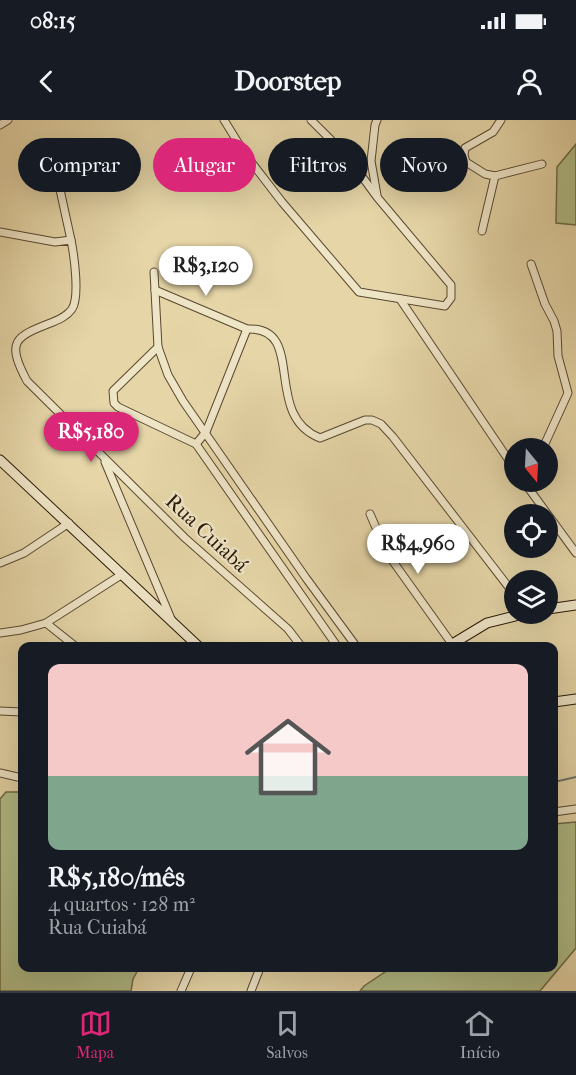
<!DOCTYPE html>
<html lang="pt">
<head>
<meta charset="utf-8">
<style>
  body { margin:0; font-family:"IM FELL French Canon",serif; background:#242831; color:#f1f3f6; height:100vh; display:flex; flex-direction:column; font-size:22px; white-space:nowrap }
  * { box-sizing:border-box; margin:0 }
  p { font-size:20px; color:#9ea1a6 }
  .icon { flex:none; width:33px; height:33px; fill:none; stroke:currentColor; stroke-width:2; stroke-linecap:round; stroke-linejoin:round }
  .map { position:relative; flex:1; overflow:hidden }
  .side { position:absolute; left:18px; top:522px; width:540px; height:330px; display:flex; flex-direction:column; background:#171b24; border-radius:12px; box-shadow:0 6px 24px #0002 }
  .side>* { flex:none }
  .banner { position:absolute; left:18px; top:18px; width:540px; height:54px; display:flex; gap:12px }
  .needle { width:39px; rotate:162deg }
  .buttons { position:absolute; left:504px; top:318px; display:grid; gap:12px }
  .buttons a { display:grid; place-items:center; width:54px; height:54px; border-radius:50%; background:#171b24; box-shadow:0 6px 24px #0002; font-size:30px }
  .price { position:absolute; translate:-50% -51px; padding:0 14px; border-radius:21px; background:#fff; color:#222; font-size:20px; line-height:39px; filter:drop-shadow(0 2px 3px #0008) }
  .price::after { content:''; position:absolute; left:50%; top:36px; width:18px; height:14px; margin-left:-9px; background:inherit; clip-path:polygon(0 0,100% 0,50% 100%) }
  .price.current { background:#db2777; color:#fff }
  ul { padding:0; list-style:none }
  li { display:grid; align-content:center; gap:12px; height:318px; padding:0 30px }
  li span { display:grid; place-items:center; height:186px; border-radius:12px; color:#555 }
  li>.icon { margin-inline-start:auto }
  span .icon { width:108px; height:108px; fill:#fffc; stroke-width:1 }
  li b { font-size:26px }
  .pill { padding:0 21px; border-radius:27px; background:#171b24; box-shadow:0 6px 24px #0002; font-size:21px; line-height:54px }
  .pill.current { background:#db2777; color:#fff }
  .status { display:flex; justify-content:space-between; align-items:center; height:42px; padding:0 30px; background:#171b24; direction:ltr }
  .status svg { height:16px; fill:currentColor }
  header { display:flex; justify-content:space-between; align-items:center; height:78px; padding:0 30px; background:#171b24; font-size:27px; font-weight:800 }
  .menu { display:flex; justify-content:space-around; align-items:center; height:84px; border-top:2px solid #363941; background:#171b24; font-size:16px; color:#9ea1a6 }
  .menu a { display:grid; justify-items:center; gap:3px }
  .menu .current { color:#db2777 }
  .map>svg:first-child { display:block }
  .green { fill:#b2be89; stroke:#6e6c48; stroke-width:1.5 }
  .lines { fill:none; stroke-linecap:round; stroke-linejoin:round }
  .stream { stroke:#6b786c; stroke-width:2 }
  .street-casing { stroke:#58482f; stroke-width:9 }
  .secondary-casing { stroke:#291907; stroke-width:11 }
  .street { stroke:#eee4c6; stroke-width:7 }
  .secondary { stroke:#eee4c6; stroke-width:9 }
  .labels { text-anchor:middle; stroke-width:4.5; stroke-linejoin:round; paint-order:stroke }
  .street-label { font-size:21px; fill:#291907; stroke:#eee4c6 }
</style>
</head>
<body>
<div class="status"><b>08:15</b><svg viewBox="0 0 49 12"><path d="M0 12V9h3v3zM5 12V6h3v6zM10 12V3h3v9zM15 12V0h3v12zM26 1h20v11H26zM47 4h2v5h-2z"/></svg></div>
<header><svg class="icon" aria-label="back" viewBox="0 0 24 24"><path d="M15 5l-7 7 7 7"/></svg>Doorstep<svg class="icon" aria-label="person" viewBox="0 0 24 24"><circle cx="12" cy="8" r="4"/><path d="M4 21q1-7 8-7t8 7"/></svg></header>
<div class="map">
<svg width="576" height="871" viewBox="0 0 576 871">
  <rect width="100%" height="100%" fill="#e5d5a7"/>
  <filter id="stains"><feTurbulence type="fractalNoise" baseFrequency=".00333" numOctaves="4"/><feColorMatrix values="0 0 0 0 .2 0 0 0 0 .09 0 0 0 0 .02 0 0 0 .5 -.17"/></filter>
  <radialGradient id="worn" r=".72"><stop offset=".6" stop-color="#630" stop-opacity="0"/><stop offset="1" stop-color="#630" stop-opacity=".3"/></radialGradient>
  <g class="green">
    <polygon points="576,24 576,105 556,103 557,47"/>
    <polygon points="6,672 22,672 22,848 139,848 133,859 131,871 0,871 0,679"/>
    <polygon points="576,702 576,828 540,871 360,871 364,866 391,848 554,848 554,704"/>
  </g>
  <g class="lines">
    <polyline class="stream" points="554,662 576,657"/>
    <g class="street-casing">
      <g id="street">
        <polyline points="224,0 245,34 282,82 359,172 445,186 451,178 451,165 377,77 347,36 311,0"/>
        <polyline points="501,0 493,12 465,28 464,35 466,42 485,54 495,56 542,44"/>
        <polyline points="0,5 8,0"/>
        <polyline points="57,41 59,65 71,120"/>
        <polyline points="377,75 371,41 375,5 377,0"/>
        <polyline points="482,111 495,56"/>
        <path d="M0,112L55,122L71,120C74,135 80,177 72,189C67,196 60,199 53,202C14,217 6,221 27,261L185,418L288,509L301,526"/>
        <polyline points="531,144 545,184 554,201 557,211 558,236 568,273 543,328"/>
        <polyline points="154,152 158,227 168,255 183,281 306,458 356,526"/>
        <path d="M155,170L247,209C308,206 261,295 320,318L365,300H372L381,304L393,317L514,474"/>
        <polyline points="400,179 514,348"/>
        <polyline points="158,227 113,271 114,283 118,287 196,324 337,526"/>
        <polyline points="196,324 206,312 247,209"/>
        <polyline points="105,342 172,501"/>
        <polyline points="524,362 576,433"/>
        <polyline points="370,394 387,433 452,524"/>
        <polyline points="0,443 24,433 69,403"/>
        <polyline points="46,503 75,526"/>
        <polyline points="0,513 21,510 46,503 121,455"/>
        <polyline points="0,591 22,592"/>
        <polyline points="0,653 22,658"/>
        <polyline points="554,692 576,689"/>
        <polyline points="181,871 191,848"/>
        <polyline points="251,871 260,848"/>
      </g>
    </g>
    <g class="secondary-casing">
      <g id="secondary">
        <polyline points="0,340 198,526"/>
        <polyline points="548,489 576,485"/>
        <polyline points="449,526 487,503 523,494"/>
        <polyline points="554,582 576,579"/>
      </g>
    </g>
    <use href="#street" class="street"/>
    <use href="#secondary" class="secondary"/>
  </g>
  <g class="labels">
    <g class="street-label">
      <text transform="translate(207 413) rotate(43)" y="7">Rua Cuiabá</text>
    </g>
  </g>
  <rect width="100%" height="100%" filter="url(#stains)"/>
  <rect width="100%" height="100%" fill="url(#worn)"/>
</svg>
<div class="buttons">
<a><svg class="needle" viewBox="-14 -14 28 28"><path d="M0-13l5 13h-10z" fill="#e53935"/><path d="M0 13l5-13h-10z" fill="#9ea1a6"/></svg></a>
<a><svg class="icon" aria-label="locate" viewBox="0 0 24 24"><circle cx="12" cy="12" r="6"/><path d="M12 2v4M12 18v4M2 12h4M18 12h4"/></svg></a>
<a><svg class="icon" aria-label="layers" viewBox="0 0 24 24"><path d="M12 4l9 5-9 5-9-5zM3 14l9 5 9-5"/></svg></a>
</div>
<b class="price" style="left:206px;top:177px">R$3,120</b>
<b class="price current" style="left:91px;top:343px">R$5,180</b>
<b class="price" style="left:418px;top:455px">R$4,960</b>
<div class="banner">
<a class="pill">Comprar</a>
<a class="pill current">Alugar</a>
<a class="pill">Filtros</a>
<a class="pill">Novo</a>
</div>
<section class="side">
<ul>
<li><span style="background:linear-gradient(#f6c9c9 60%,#7fa58c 0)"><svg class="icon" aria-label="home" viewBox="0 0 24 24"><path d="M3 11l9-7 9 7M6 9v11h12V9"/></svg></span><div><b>R$5,180/mês</b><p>4 quartos · 128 m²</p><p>Rua Cuiabá</p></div></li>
</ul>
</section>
</div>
<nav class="menu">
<a class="current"><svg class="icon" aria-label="map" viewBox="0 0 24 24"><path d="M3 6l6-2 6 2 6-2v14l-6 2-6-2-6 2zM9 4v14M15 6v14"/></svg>Mapa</a>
<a><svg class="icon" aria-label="saved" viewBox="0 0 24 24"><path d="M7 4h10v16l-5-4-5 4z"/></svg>Salvos</a>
<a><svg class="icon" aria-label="home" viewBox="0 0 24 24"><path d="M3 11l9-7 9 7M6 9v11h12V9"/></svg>Início</a>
</nav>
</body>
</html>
